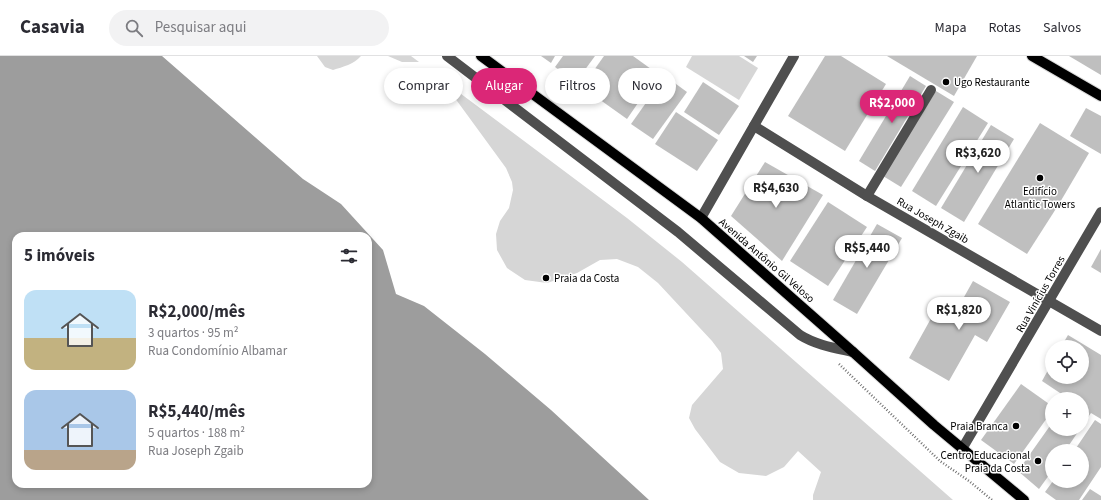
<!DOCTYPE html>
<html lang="pt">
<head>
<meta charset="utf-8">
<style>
  body { margin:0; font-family:"Source Sans 3",sans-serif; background:#f2f2f3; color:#2b2b33; height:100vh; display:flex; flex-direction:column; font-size:15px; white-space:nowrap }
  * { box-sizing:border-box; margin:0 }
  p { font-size:13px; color:#7c7c81 }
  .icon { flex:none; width:22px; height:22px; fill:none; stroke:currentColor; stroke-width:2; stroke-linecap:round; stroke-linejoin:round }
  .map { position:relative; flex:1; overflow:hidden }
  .drawer { position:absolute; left:12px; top:176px; width:360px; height:256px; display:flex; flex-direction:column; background:#fff; border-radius:12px; box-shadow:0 2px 6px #0003 }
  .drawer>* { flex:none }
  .hud { position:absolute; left:384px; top:12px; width:380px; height:36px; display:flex; gap:8px }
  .controls { position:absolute; left:1045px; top:284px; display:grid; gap:8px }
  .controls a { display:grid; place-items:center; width:44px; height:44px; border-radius:50%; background:#fff; box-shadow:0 2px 6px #0003; font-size:20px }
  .price { position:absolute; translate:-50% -34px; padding:0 9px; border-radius:14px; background:#fff; color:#222; font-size:13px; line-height:26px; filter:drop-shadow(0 1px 2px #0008) }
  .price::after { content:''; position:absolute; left:50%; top:24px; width:12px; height:9px; margin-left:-6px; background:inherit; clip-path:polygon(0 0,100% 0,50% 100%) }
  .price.current { background:#db2777; color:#fff }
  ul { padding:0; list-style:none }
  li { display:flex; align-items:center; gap:12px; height:100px; padding:0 12px }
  li span { display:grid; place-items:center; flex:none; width:112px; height:80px; border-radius:12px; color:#555 }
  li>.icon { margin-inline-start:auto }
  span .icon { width:48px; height:48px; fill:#fffc; stroke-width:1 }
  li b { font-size:17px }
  h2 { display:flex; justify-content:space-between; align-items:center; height:48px; padding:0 12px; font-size:17px }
  .pill { padding:0 14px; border-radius:18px; background:#fff; box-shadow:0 2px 6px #0003; font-size:14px; line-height:36px }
  .pill.current { background:#db2777; color:#fff }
  header { display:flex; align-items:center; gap:24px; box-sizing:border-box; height:56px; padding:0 20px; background:#fff; border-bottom:1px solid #e1e1e2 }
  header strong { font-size:19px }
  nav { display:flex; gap:22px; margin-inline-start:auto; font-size:14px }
  .search { width:280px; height:36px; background:#f2f2f3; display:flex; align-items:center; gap:10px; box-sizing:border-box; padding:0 14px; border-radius:22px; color:#7c7c81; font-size:15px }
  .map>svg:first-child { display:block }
  .green { fill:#d6d6d6 }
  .water { fill:#9d9d9d; fill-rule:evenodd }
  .building { fill:#bfbfbf }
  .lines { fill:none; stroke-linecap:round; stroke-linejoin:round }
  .major-casing { stroke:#dbdbdb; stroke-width:12 }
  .path { stroke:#717171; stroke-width:2.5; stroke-dasharray:1 2; stroke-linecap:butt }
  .minor { stroke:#4f4f4f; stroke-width:10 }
  .major { stroke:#000; stroke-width:10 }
  .poi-dot { fill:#000; stroke:#fff; stroke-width:1.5 }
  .labels { text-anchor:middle; stroke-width:3; stroke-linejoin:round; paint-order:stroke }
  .poi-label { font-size:11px; fill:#000; stroke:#fff; text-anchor:start }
  .street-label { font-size:11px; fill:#000; stroke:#fff }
</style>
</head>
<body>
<header>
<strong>Casavia</strong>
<div class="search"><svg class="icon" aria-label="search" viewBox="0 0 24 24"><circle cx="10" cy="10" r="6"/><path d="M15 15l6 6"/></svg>Pesquisar aqui</div>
<nav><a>Mapa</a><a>Rotas</a><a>Salvos</a></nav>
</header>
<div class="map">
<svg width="1101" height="444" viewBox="0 0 1101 444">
  <rect width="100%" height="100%" fill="#fff"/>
  <g class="green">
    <path d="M317,0H361C354,8 343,11 333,14L325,11Z"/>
    <polygon points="388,0 411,0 419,6 402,6"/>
    <polygon points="692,0 739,0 758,12 739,44 686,11"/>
    <polygon points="441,23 627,162 682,206 953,444 813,444 813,439 821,416 798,395 784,411 766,420 739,417 720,406 695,373 689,362 692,349 723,313 721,297 712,285 658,227 638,211 617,203 600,204 577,217 547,227 525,224 507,212 497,194 496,178 500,165 509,152 513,134 512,126 506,112"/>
  </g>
  <path class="water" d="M0,0H162L303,123L341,148L383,194L396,238L424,250L485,298L551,354L649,444H0ZM16,180H368V428H16Z"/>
  <g class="building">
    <polygon points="541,0 555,0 551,7"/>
    <polygon points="563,0 595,0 576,26 555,11"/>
    <polygon points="604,0 633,0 658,18 627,63 582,31"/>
    <polygon points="744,0 757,0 753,6"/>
    <polygon points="825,0 841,0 886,28 845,95 788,60"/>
    <polygon points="887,0 977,0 954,40"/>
    <polygon points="1069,0 1101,0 1101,19"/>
    <polygon points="665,20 687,36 653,83 631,68"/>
    <polygon points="910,20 926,30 875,115 859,105"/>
    <polygon points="703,26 739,50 719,79 684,56"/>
    <polygon points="936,35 954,46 901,131 883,120"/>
    <polygon points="963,51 988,67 936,150 912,135"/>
    <polygon points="1086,52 1101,60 1101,98 1070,80"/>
    <polygon points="676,56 718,84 697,115 655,88"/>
    <polygon points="1040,67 1089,97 1059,148 1027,198 978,168"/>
    <polygon points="991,69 1014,83 964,166 941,152"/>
    <polygon points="765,106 823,139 782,205 731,160"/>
    <polygon points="828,146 867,171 828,230 790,205"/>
    <polygon points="877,168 902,182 857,258 833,244"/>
    <polygon points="1101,193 1101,217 1091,211"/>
    <polygon points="973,225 1010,246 987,286 975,279 949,325 909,302 934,257 950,266"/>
    <polygon points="1068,279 1101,299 1101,363 1091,357 1082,370 1082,343 1069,343 1042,325 1052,307 1052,321 1082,321 1082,291 1061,291"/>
    <polygon points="1021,328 1052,350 1052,355 1014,408 981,384"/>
    <polygon points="1095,364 1101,368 1101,411 1079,444 1056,444 1045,436 1053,425 1082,425 1082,395 1074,395"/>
    <polygon points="1052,367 1052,373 1080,373 1065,395 1052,395 1052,415 1039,433 1018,415"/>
    <polygon points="1090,433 1101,440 1101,444 1082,444"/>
  </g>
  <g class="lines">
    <g class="major-casing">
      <g id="major">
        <polyline points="481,0 701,162 853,296 934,369 1024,444"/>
        <polyline points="1032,0 1101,40"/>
      </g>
    </g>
    <polyline class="path" points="839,308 940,405 969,425 992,444"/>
    <g class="minor">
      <path d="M447,0L678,176L800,279C816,289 835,292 853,296"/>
      <polyline points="754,70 867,140 1101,275"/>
      <polyline points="867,140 931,34"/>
      <polyline points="701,162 794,0"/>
      <polyline points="962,393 1101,156"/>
    </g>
    <use href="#major" class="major"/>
  </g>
  <g class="poi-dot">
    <circle cx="946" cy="26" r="4"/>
    <circle cx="1040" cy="122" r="4"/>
    <circle cx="546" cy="222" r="4"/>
    <circle cx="1016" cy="370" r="4"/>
    <circle cx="1038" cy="405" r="4"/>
  </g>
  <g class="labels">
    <g class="poi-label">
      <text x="954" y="30">Ugo Restaurante</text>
      <text x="1040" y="139" text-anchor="middle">Edifício<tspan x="1040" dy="13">Atlantic Towers</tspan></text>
      <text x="554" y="226">Praia da Costa</text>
      <text x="1008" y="374" text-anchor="end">Praia Branca</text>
      <text x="1030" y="403" text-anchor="end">Centro Educacional<tspan x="1030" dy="13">Praia da Costa</tspan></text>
    </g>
    <g class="street-label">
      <text transform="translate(933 164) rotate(30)" y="4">Rua Joseph Zgaib</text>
      <text transform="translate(767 204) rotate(41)" y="4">Avenida Antônio Gil Veloso</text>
      <text transform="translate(1040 238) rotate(-60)" y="4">Rua Vinícius Torres</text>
    </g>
  </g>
</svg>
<div class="controls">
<a><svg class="icon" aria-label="locate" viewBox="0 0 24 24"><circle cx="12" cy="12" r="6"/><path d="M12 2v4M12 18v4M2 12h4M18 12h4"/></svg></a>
<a>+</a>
<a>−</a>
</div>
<b class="price current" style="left:892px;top:68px">R$2,000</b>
<b class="price" style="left:978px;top:118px">R$3,620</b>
<b class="price" style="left:776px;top:153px">R$4,630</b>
<b class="price" style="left:867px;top:213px">R$5,440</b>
<b class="price" style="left:959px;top:275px">R$1,820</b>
<div class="hud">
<a class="pill">Comprar</a>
<a class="pill current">Alugar</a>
<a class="pill">Filtros</a>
<a class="pill">Novo</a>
</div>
<section class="drawer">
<h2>5 imóveis<svg class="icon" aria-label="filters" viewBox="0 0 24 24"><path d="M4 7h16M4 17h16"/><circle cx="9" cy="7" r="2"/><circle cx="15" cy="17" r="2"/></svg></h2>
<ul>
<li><span style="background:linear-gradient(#bfe0f5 60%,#c2b280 0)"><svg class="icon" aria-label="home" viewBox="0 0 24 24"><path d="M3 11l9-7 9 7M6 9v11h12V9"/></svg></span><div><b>R$2,000/mês</b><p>3 quartos · 95 m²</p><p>Rua Condomínio Albamar</p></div></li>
<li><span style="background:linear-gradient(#a9c7e8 75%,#b9a48a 0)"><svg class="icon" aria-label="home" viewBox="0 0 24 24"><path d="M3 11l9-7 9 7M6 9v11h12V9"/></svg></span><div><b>R$5,440/mês</b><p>5 quartos · 188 m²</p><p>Rua Joseph Zgaib</p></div></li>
</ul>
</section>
</div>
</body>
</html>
